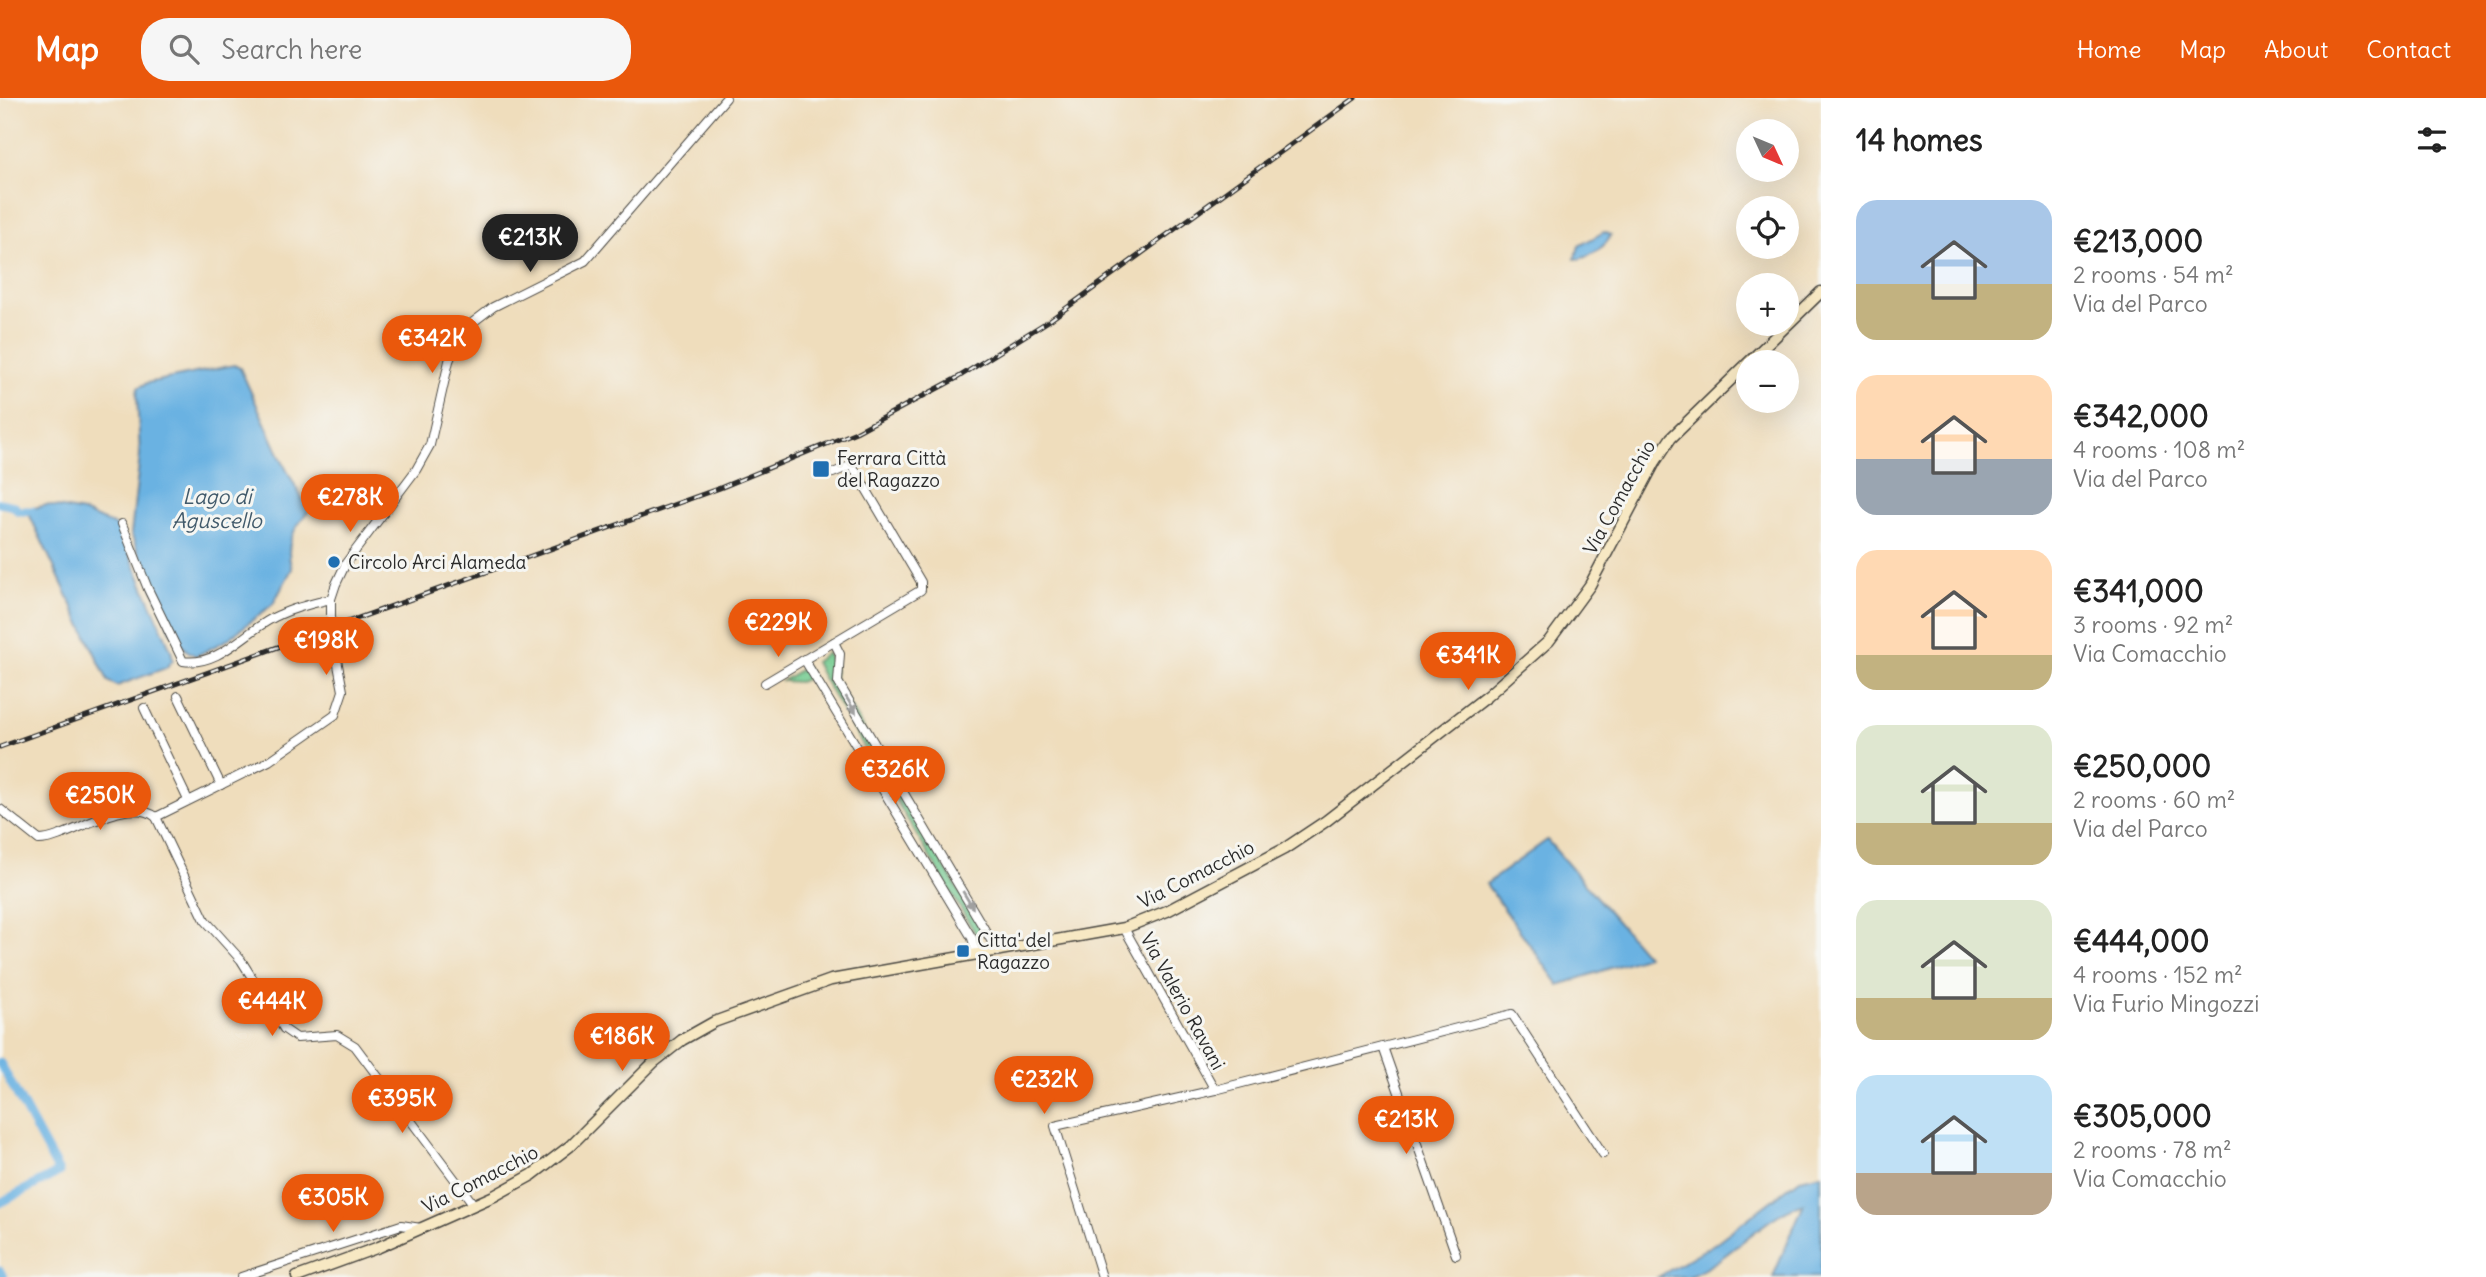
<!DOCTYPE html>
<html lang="en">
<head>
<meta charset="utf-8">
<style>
  body { margin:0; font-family:Delius,sans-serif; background:#f6f6f6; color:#222; height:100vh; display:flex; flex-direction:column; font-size:26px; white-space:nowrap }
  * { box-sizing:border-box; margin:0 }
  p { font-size:23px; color:#767676 }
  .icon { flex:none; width:38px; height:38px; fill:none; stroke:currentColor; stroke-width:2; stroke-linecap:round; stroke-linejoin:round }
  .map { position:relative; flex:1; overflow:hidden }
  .details { display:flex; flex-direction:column; background:#fff; width:665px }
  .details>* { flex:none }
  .needle { width:46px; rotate:134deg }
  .controls { position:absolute; left:1736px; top:21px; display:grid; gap:14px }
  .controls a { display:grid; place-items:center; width:63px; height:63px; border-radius:50%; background:#fff; box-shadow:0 7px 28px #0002; font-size:35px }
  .price { position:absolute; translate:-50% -60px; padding:0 16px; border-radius:24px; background:#ea580c; color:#fff; font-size:23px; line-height:46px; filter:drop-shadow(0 2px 4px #0008) }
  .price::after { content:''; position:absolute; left:50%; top:42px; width:21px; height:16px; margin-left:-10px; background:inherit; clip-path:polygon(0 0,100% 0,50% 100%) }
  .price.selected { background:#222; color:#fff }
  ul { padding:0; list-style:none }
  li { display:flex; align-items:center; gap:21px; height:175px; padding:0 35px }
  li span { display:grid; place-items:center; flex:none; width:196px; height:140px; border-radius:21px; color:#555 }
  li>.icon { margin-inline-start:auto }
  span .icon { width:84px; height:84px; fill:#fffc; stroke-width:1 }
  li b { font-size:30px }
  h2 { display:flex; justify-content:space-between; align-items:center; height:84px; padding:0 35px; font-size:30px }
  header { display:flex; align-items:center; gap:42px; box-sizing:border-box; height:98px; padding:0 35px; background:#ea580c; color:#fff }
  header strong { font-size:33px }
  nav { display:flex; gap:38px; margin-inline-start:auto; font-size:24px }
  .search { width:490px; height:63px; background:#f6f6f6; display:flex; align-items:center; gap:18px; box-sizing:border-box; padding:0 24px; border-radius:28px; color:#767676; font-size:26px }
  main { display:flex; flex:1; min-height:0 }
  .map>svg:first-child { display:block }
  .green { fill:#75cc91; stroke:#507c5e; stroke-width:2 }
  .water { fill:#6bb2e2; stroke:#4b6e86; stroke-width:2 }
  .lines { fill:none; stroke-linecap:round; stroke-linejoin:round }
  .canal { stroke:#6bb2e2; stroke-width:9 }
  .minor-casing { stroke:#484641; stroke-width:10 }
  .secondary-casing { stroke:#484641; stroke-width:13 }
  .minor { stroke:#fff; stroke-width:8 }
  .secondary { stroke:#f7e8c3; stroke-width:10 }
  .rail-casing { stroke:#2b2b2b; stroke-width:5 }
  .rail { stroke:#f6f6f2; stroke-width:2.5; stroke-dasharray:8; stroke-linecap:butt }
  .oneway { fill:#a0a0a0 }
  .poi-dot { fill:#1f6fb2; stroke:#f6f6f2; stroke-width:2.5 }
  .labels { text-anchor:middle; stroke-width:6; stroke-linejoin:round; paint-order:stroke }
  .poi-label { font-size:19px; fill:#2b2b2b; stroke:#f6f6f2; text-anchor:start }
  .street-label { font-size:19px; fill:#2b2b2b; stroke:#f6f6f2 }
  .water-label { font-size:21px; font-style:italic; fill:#415a6b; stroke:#f6f6f2 }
</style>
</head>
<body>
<header>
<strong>Map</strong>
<div class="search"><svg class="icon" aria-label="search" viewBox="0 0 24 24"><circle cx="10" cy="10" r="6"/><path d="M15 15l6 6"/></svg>Search here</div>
<nav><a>Home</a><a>Map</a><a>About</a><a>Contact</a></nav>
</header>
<main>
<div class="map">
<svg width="1821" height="1179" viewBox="0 0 1821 1179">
  <rect width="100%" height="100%" fill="#f6f6f2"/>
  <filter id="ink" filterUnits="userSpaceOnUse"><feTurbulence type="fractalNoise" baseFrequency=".0143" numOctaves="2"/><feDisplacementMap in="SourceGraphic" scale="14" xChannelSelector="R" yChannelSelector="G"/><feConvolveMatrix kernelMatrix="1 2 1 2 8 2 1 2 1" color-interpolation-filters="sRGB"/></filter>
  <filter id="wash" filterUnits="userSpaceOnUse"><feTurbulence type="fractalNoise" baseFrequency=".00686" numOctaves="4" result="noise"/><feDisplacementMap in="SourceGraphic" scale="28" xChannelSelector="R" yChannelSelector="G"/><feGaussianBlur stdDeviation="1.57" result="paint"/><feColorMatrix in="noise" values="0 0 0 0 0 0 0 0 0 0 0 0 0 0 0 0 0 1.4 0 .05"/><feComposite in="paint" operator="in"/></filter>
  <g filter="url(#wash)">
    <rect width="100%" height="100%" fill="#efddbc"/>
    <g class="green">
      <polygon points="827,555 834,568 835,583 983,834 977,838 822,578 815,564"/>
      <polygon points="805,569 811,579 799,584 782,583"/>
    </g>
    <g class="water">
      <path d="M1604,134L1611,137C1606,149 1588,161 1575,161L1579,148Z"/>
      <path d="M234,267L240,270L284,367L309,413C293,430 284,448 292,471L273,506L227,542L196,558L186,552L171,534L131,436L140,357L137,297L138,290L147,285Z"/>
      <polygon points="47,407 83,414 118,429 171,552 173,562 166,570 117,588 108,583 29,416 34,410"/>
      <polygon points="1547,742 1647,858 1559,887 1486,786"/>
      <path d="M1821,1076V1179H1773L1804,1105C1762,1118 1732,1161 1690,1178C1681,1179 1668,1179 1658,1179L1714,1146L1800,1081Z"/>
    </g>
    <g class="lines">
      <g class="canal">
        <polyline points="0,405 14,408 18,413 32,413"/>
        <polyline points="0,965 59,1074 0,1105"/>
        <polyline points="0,1173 3,1179"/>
      </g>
    </g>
  </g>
  <g filter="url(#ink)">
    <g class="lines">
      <g class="minor-casing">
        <g id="minor">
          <path d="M122,426L148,491L183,563C221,569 247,530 279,517C296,509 314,505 331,501"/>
          <polyline points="834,544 840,556 838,584 998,854"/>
          <polyline points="804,561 972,840 977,857"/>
          <polyline points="765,585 921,492 921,484 852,367 833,375"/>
          <polyline points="178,598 221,687"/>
          <polyline points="144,610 188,702"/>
          <path d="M0,711L39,742C69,742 125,695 156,719"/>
          <polyline points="156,719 269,663 335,617 343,593 331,530 331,501 336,486 346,465 416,372 430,347 449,263 458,241 472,225 493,209 585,163 726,0"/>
          <polyline points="156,719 205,822 241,862 284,931 297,940 337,937 355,948 474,1107"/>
          <polyline points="1124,830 1215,992 1512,916 1603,1056"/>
          <polyline points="1383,949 1456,1157"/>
          <polyline points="241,1179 401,1127 421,1130"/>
          <polyline points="1102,1179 1055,1028 1215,992"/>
        </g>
      </g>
      <g class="secondary-casing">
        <polyline id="secondary" points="297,1179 379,1149 494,1098 532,1077 570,1048 654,964 682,942 714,924 831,882 1124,830 1167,813 1284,751 1326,723 1487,598 1549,543 1590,487 1655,364 1671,340 1821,194"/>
      </g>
      <use href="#minor" class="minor"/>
      <use href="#secondary" class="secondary"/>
      <g class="rail-casing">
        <polyline id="rail" points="0,649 720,390 856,334 957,280 1050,222 1355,0"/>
      </g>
      <use href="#rail" class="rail"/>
    </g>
    <defs><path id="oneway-solid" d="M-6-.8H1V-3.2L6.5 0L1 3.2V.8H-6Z" transform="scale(1.75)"/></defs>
    <g class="oneway">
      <use href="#oneway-solid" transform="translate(851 607) rotate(59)"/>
      <use href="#oneway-solid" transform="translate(968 802) rotate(59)"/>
    </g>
  </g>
  <g class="poi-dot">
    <rect x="812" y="362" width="18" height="18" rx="3.5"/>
    <circle cx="334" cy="464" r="7"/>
    <rect x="956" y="846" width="14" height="14" rx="3.5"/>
  </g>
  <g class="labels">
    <g class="poi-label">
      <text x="837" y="367">Ferrara Città<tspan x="837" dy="22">del Ragazzo</tspan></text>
      <text x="348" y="471">Circolo Arci Alameda</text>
      <text x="977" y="849">Citta' del<tspan x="977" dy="22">Ragazzo</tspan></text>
    </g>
    <g class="street-label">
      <text transform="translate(1619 399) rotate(-61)" y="7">Via Comacchio</text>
      <text transform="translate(1196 776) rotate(-27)" y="7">Via Comacchio</text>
      <text transform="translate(1183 903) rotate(61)" y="7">Via Valerio Ravani</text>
      <text transform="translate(480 1081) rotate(-27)" y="7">Via Comacchio</text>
    </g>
    <g class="water-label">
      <text x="217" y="406">Lago di<tspan x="217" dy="24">Aguscello</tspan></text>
    </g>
  </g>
</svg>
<div class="controls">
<a><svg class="needle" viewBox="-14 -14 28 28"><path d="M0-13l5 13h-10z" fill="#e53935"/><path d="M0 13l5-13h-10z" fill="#767676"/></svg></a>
<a><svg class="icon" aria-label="locate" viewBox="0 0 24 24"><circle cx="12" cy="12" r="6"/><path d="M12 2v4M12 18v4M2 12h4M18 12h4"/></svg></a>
<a>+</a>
<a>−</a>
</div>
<b class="price selected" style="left:530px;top:176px">€213K</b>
<b class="price" style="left:432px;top:277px">€342K</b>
<b class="price" style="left:350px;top:436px">€278K</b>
<b class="price" style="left:778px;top:561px">€229K</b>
<b class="price" style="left:326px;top:579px">€198K</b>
<b class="price" style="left:1468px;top:594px">€341K</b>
<b class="price" style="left:895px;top:708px">€326K</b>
<b class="price" style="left:100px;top:734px">€250K</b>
<b class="price" style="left:272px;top:940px">€444K</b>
<b class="price" style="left:622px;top:975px">€186K</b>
<b class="price" style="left:1044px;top:1018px">€232K</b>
<b class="price" style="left:402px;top:1037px">€395K</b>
<b class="price" style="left:1406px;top:1058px">€213K</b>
<b class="price" style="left:333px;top:1136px">€305K</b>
</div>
<section class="details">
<h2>14 homes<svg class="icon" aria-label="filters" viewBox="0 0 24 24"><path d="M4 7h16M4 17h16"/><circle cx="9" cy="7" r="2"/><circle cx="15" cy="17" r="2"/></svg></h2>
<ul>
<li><span style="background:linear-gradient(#a9c7e8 60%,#c2b280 0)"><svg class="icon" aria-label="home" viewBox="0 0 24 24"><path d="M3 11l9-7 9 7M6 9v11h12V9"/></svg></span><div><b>€213,000</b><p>2 rooms · 54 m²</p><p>Via del Parco</p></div></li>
<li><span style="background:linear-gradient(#ffd9b3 60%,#9aa5b1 0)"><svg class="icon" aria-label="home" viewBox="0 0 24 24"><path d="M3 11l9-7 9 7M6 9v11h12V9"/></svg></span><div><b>€342,000</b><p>4 rooms · 108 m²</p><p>Via del Parco</p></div></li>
<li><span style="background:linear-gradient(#ffd9b3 75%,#c2b280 0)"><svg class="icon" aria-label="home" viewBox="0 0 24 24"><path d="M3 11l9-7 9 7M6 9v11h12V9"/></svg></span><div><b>€341,000</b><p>3 rooms · 92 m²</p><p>Via Comacchio</p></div></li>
<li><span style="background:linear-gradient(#dfe7d0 70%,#c2b280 0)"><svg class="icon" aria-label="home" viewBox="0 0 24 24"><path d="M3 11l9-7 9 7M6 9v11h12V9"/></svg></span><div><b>€250,000</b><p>2 rooms · 60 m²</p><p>Via del Parco</p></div></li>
<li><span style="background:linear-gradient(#dfe7d0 70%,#c2b280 0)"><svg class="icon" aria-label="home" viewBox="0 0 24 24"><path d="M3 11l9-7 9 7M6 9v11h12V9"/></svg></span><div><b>€444,000</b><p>4 rooms · 152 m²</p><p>Via Furio Mingozzi</p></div></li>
<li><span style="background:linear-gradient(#bfe0f5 70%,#b9a48a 0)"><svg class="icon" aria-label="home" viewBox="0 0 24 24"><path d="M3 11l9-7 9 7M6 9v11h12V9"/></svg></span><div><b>€305,000</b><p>2 rooms · 78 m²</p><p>Via Comacchio</p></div></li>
</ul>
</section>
</main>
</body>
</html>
